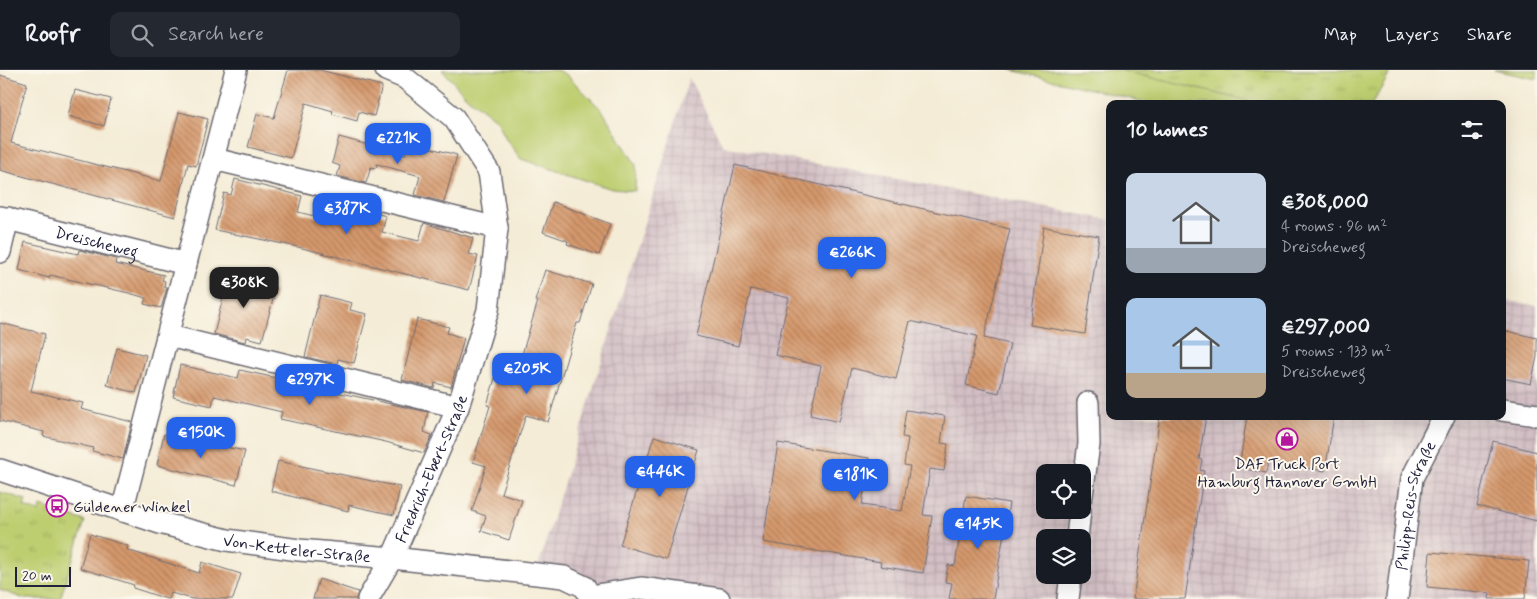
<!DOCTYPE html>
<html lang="en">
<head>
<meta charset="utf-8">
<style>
  body { margin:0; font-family:Mynerve,sans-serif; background:#242831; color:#f1f3f6; height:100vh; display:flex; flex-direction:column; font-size:19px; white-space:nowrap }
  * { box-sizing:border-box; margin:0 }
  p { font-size:16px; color:#9ea1a6 }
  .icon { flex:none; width:28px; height:28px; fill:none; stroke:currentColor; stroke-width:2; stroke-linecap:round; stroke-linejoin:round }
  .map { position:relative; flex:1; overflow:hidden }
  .sheet { position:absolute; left:1106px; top:30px; width:400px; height:320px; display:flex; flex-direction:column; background:#171b24; border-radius:10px; box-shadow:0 5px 20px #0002 }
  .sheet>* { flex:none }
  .buttons { position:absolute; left:1036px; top:394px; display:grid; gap:10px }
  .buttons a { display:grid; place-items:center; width:55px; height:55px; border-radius:10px; background:#171b24; box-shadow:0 5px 20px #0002; font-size:25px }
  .scale { position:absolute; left:15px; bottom:12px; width:56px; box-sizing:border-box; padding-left:5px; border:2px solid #22223b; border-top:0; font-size:14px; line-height:18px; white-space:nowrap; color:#22223b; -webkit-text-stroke:4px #fbf7ec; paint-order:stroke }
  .price { position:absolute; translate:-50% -42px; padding:0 11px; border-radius:10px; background:#2563eb; color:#fff; font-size:16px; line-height:32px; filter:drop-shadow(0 1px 2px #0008) }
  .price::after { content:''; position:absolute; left:50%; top:30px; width:15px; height:11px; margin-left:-8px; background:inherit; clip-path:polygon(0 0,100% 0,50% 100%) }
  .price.selected { background:#222; color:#fff }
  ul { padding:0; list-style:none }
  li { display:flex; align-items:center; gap:15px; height:125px; padding:0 20px }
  li span { display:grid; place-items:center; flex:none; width:140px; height:100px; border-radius:10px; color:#555 }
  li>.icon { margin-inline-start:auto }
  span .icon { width:60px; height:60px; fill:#fffc; stroke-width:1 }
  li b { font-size:21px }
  h2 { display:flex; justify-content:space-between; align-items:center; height:60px; padding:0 20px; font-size:21px }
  header { display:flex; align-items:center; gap:30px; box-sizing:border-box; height:70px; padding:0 25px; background:#171b24; border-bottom:1px solid #363941 }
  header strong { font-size:24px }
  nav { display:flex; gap:28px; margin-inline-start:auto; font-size:18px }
  .search { width:350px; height:45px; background:#242831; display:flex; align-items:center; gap:12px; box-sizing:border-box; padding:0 18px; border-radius:10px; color:#9ea1a6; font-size:19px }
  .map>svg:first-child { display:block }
  .industrial { fill:url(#industrial-grid); fill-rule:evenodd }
  .grass { fill:#bdce70; stroke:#707856 }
  .park { fill:url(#park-tufts); stroke:#707856 }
  .building { fill:url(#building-back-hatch) }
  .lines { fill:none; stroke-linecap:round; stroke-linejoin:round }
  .minor-casing { stroke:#6c6971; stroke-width:24 }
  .minor { stroke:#fff; stroke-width:21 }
  .labels { text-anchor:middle; stroke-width:4; stroke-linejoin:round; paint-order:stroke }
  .street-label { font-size:16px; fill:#22223b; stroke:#fbf7ec }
  .poi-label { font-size:16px; fill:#22223b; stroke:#fbf7ec }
</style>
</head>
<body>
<header>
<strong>Roofr</strong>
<div class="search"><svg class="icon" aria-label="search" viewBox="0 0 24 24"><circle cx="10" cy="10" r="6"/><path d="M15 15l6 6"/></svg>Search here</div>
<nav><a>Map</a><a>Layers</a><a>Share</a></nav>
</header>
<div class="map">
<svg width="1537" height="529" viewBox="0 0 1537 529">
  <defs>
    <pattern id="industrial-grid" width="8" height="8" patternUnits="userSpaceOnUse" patternTransform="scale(1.25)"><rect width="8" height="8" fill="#d2bec4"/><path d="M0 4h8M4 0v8" fill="none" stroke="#b4a3a9"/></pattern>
    <pattern id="park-tufts" width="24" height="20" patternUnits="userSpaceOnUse" patternTransform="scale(1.25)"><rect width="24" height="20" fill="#bdce70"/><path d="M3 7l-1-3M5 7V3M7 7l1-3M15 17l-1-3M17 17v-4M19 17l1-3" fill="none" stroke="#a2b162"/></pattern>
    <pattern id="building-back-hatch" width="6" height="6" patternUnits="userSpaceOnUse" patternTransform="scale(1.25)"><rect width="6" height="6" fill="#d5986c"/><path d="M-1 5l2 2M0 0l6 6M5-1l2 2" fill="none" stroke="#ac7c5a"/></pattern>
  </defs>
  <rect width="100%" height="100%" fill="#fbf7ec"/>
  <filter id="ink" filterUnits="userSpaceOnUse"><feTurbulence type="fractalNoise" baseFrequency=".02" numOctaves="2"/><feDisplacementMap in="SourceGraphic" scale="10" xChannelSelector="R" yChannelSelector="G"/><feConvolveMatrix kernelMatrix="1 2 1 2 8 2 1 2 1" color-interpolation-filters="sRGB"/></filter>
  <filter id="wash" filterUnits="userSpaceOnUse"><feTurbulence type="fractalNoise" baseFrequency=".0096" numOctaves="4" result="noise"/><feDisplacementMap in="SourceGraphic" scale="20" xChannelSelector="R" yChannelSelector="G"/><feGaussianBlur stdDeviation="1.12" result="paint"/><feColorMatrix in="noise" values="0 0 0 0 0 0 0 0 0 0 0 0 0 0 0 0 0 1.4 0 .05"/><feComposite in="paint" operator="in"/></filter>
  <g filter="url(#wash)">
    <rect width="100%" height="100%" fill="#f4ecd6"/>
    <path class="industrial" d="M689,8L723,76L1110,150V346H1502L1503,230L1537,236V529H594L537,500ZM1045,402H1082V440H1045ZM1045,468H1082V505H1045Z"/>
    <g class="grass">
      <polygon points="442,0 557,0 567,5 602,40 636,95 635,121 612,119 521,89 506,69 498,51 467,27"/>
      <polygon points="1011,0 1315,0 1357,34 1153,34"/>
      <polygon points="1494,0 1537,0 1537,9"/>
    </g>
    <g class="park">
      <polygon points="1119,0 1392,0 1372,34 1261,34"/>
      <polygon points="0,422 26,430 24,437 39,442 41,436 85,451 60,529 25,529 0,520"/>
    </g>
    <g id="blocks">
      <g class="building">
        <polygon points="288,0 320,0 382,16 374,46 359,42 357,51 332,44 333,41 306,33 291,88 248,77 257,44 274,48"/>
        <polygon points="0,5 27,13 11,73 161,111 179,42 208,49 196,96 188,94 175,147 0,100"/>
        <polygon points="75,20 111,29 104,56 68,46"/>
        <polygon points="339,67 405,85 408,72 457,85 444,132 415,125 420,106 377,94 376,98 371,97 366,113 337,106 340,96 332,93"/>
        <polygon points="735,95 1010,159 984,268 1010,274 999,323 966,315 977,266 910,251 896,309 852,298 839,352 810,345 821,296 775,285 789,228 751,219 738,276 696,266"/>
        <polygon points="235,109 302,126 298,142 326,149 333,149 337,132 386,146 382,162 419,171 424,153 473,168 469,184 478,186 469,220 298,177 215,160 224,123 231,125"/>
        <polygon points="553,132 610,154 599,185 567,174 568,171 543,162"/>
        <polygon points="1044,157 1099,166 1085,264 1030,255"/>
        <polygon points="25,172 78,184 79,180 116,189 115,194 164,205 162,210 165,211 164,217 167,218 161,238 144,234 146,228 129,223 50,205 49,208 19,200"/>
        <polygon points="545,200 592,214 580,253 577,253 548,352 526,345 501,423 522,430 509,470 481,461 486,446 472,441 486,396 473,392 490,336 487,335 496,305 514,311 538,231 535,231"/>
        <polygon points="229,203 260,211 259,218 275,222 262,271 246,267 245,272 214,264"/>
        <polygon points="320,225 352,233 350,240 367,244 354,293 338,289 337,294 305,287"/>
        <polygon points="417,249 449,257 447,263 464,268 451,317 435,313 434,318 402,310"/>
        <polygon points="0,253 45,264 31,321 83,333 81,339 132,352 123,389 92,381 93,378 43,366 44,362 0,351"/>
        <polygon points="1502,260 1537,268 1537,287 1531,314 1502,308"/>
        <polygon points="117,278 146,285 136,323 107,315"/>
        <polygon points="180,295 238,308 240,300 299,313 299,311 331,319 331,321 428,342 424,362 432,365 424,383 386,372 280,349 282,342 214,326 212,336 173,327"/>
        <polygon points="906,340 945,346 941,373 948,374 944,401 930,399 923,445 932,446 923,503 880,496 881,492 763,472 778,373 869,388 862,435 902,441 910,396 904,395 908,368 902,367"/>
        <polygon points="1160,346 1206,346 1199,389 1202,390 1200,400 1204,401 1185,529 1133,529"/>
        <polygon points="1247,346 1334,346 1325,401 1268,392 1266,403 1239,398"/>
        <polygon points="164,364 245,381 236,415 157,395"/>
        <polygon points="654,366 699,380 666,489 620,475"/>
        <polygon points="1493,371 1537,382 1537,451 1477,436"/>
        <polygon points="278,391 400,417 394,445 349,435 348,441 271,421"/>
        <polygon points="966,426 1009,433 993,529 949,529 952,513 945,512 948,495 955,496"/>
        <polygon points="90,464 128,476 127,480 199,503 202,492 241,504 233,529 192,529 171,523 169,529 167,529 133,518 134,515 80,498"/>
        <polygon points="1430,482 1529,491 1525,529 1489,529 1490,523 1427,517"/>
        <polygon points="319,509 358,522 356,529 313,529"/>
      </g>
    </g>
  </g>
  <g filter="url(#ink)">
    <use href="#blocks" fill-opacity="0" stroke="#6c6971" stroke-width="1"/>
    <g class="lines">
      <g class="minor-casing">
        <g id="minor">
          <polyline points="214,89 497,158"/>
          <path id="s1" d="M0,147L186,194"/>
          <polyline points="0,182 8,148"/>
          <polyline points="169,266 458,337"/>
          <polyline points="1502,340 1537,345"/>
          <path id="s2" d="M0,400L160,453L227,470L299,480L392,488L564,507L585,517L591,529"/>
          <polyline points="1082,425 1089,374 1088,333"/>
          <polyline points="122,441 236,0"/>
          <polyline points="1077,468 1080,440"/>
          <polyline points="590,526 641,518 719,529"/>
          <path id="s3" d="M368,529L392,488L458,337L488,240L497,158L489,102L454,48L405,8L386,0"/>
          <polyline points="1068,529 1071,505"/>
          <path id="s4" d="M1397,529L1412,408L1444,346"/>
        </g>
      </g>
      <use href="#minor" class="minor"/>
    </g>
  </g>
  <defs>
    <g id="shop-ring" transform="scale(1.125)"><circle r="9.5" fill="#fbf7ec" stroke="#b5179e" stroke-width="1.5"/><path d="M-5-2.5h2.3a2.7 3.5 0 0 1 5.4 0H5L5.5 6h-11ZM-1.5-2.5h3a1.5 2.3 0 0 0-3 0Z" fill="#b5179e"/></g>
    <g id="bus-ring" transform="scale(1.125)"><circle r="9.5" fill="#fbf7ec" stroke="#b5179e" stroke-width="1.5"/><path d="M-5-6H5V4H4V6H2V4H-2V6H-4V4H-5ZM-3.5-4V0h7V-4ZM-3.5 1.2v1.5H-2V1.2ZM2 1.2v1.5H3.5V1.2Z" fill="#b5179e"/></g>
  </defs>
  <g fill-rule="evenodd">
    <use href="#shop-ring" x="1287" y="369"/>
    <use href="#bus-ring" x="57" y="436"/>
  </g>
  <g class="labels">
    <g class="street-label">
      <text dy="6" stroke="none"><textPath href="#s1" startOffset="100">Dreischeweg</textPath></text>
      <text dy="6" stroke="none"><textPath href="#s3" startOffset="145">Friedrich-Ebert-Straße</textPath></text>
      <text dy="6" stroke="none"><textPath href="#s4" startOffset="96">Philipp-Reis-Straße</textPath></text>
      <text dy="6" stroke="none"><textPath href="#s2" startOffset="308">Von-Ketteler-Straße</textPath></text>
    </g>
    <g class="poi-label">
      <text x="1287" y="399">DAF Truck Port<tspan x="1287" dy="18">Hamburg Hannover GmbH</tspan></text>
      <text x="73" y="442" text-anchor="start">Güldener Winkel</text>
    </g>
  </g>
</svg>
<div class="buttons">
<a><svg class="icon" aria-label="locate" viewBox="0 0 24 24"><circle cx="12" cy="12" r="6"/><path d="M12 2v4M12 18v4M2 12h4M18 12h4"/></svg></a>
<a><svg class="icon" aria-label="layers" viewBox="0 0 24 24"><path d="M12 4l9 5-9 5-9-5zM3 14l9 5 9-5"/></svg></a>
</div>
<div class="scale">20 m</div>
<b class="price" style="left:398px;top:95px">€221K</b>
<b class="price" style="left:347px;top:165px">€387K</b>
<b class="price" style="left:852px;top:209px">€266K</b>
<b class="price selected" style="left:244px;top:239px">€308K</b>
<b class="price" style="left:527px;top:325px">€205K</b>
<b class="price" style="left:310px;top:336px">€297K</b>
<b class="price" style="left:201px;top:389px">€150K</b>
<b class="price" style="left:660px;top:428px">€446K</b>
<b class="price" style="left:855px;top:431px">€181K</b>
<b class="price" style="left:978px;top:480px">€145K</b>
<section class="sheet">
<h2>10 homes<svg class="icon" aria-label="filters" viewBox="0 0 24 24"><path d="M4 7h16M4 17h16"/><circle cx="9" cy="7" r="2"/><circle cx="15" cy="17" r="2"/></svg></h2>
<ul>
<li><span style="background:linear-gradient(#c9d6e8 75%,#9aa5b1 0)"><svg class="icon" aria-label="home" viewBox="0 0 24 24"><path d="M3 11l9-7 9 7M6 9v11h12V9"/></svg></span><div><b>€308,000</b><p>4 rooms · 96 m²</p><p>Dreischeweg</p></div></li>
<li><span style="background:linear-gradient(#a9c7e8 75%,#b9a48a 0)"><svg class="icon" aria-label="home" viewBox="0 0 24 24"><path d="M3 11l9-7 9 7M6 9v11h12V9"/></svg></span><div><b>€297,000</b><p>5 rooms · 133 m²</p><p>Dreischeweg</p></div></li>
</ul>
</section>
</div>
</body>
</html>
